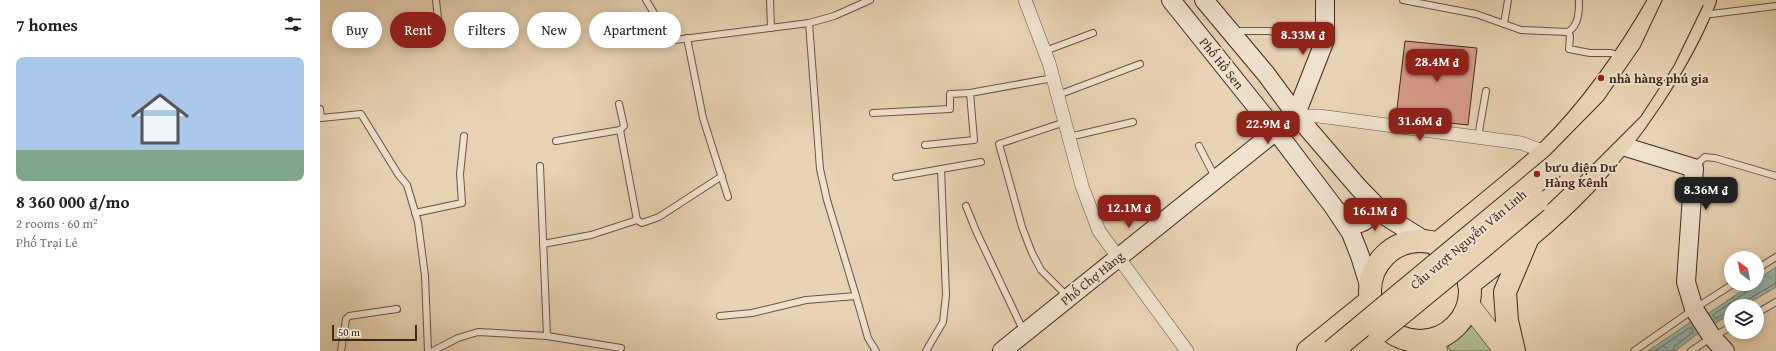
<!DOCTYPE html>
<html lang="en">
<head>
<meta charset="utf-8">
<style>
  body { margin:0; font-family:"Gentium Book Plus",serif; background:#f2f2f2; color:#202124; height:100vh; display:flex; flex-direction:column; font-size:15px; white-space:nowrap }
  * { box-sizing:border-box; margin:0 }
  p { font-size:13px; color:#757577 }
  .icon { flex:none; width:22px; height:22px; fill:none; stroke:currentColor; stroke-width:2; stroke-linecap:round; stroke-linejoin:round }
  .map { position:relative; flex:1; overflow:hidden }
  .drawer { display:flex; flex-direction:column; background:#fff; width:320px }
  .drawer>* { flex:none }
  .hud { position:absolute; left:12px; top:12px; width:380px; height:36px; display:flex; gap:8px }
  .needle { width:26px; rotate:328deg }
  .tools { position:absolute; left:1404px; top:251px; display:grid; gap:8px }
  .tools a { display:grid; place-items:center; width:40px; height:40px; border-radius:50%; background:#fff; box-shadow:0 2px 10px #0003; font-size:20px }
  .scale { position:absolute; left:12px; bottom:10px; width:85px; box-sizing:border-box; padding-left:4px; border:2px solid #3e2921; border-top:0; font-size:11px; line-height:14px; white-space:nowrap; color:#3e2921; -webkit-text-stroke:3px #f0e2cd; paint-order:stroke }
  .price { position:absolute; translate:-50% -34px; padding:0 9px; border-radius:8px; background:#8f2418; color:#fff; font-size:13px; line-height:26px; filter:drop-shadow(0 1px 2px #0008) }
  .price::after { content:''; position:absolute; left:50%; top:24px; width:12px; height:9px; margin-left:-6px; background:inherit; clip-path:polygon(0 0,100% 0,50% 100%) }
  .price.selected { background:#222; color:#fff }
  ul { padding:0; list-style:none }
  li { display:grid; align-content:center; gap:8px; height:212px; padding:0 16px }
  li+li { border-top:1px solid #e0e0e0 }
  li span { display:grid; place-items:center; height:124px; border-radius:8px; color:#555 }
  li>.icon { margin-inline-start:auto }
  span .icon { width:72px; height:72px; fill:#fffc; stroke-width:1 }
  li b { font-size:17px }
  h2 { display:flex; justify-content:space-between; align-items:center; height:48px; padding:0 16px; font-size:17px }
  .chip { padding:0 14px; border-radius:18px; background:#fff; box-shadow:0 2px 10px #0003; font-size:14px; line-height:36px }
  .chip.selected { background:#8f2418; color:#fff }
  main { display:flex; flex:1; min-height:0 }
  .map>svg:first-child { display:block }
  .grass { fill:#b3bd8e; stroke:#787358 }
  .water { fill:url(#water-ripples); stroke:#737f75 }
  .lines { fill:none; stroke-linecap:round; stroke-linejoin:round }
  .shore { stroke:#6a7067; stroke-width:1 }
  .building { fill:#d89c88; stroke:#3e2921 }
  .lane-casing { stroke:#685445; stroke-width:8 }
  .street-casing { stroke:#685445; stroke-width:14 }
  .secondary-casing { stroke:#3e2921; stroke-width:20 }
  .primary-casing { stroke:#3e2921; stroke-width:22 }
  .highway-casing { stroke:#3e2921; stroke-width:24 }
  .lane { stroke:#f0e2cd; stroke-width:6 }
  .street { stroke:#f0e2cd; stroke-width:13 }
  .secondary { stroke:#f0e2cd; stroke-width:18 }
  .primary { stroke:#e8d3b2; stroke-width:21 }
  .highway { stroke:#e8d3b2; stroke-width:22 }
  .highway-bridge-casing { stroke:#3e2921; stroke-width:24; stroke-linecap:butt }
  .highway-bridge { stroke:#e8d3b2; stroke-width:22 }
  .poi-dot { fill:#8f2418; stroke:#f0e2cd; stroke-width:1.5 }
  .labels { text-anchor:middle; stroke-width:4; stroke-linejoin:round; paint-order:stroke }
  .street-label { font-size:13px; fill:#3e2921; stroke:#f0e2cd }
  .poi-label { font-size:13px; font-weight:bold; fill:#3e2921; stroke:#f0e2cd; text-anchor:start }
</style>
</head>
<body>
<main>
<section class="drawer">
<h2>7 homes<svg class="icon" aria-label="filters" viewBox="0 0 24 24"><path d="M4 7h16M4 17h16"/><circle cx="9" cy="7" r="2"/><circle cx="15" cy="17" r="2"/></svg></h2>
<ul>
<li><span style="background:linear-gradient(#a9c7e8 75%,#7fa58c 0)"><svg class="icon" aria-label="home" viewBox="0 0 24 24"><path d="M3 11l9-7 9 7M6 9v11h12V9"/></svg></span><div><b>8 360 000 ₫/mo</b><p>2 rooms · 60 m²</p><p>Phố Trại Lẻ</p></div></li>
</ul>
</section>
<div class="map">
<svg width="1456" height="351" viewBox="0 0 1456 351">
  <defs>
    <pattern id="water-ripples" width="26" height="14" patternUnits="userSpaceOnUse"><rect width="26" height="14" fill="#97b8ad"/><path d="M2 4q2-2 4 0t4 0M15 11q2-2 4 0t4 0" fill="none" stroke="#7d968c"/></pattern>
  </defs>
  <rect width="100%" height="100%" fill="#e8d3b2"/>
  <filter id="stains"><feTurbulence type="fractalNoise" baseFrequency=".005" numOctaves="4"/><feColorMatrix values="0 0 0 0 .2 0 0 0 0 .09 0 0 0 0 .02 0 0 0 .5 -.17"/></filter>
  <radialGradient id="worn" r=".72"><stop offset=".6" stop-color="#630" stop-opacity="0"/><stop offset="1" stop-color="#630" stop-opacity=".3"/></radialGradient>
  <polygon class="grass" points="1152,326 1174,351 1130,351 1128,346 1140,337"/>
  <g class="water">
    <polygon points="1456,267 1456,287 1424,306 1411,306 1411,314 1394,324 1386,315 1432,284 1437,284 1437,280"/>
    <polygon points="1372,321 1380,332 1355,351 1328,351"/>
  </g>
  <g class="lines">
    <g class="shore">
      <polyline points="1423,306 1425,301 1456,283"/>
      <polyline points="1411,311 1396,318 1393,316 1394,314 1431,289 1434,284"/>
      <polyline points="1335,351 1369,328 1372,328 1373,332 1354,347 1353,351"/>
    </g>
  </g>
  <polygon class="building" points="1085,41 1157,48 1148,125 1076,117"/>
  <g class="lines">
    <g class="lane-casing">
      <g id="lane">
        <polyline points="116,0 120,38"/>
        <polyline points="326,0 348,36 355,40 489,23 514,16 550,0"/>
        <polyline points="450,0 451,28"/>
        <path d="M1083,0L1156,14L1201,30L1248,32C1259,25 1259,12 1259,0"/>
        <polyline points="1383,15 1456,6"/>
        <polyline points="489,23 500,169 507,200 536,296"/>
        <polyline points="1184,24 1188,0"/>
        <polyline points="913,31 949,31 981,37 1003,40"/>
        <polyline points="1248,32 1250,36 1249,49 1270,53 1291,53 1300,56"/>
        <polyline points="288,33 343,27"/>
        <polyline points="367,38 383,118 408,197"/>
        <polyline points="725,51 773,33"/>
        <polyline points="738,95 820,64"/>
        <polyline points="0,109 1,118 41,114 78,174 87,185 98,222 105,276 108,351"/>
        <polyline points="553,113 630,109 630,94 650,93"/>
        <polyline points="745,122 679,144 702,227 712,253 721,270 747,296"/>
        <polyline points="300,130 317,220"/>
        <polyline points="749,137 813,122"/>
        <polyline points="1158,137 1166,91"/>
        <polyline points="236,141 300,130 304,126 299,104"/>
        <polyline points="605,145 654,140 650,93 733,78"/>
        <polyline points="879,146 895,177"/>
        <polyline points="220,166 227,336"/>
        <polyline points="1375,166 1385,157 1395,158 1456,176"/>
        <polyline points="576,177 661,162"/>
        <polyline points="646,206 656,231 704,332"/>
        <polyline points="95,213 142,203 140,174 144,136"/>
        <polyline points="223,244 271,235 317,220 322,223 339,217 402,176"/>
        <polyline points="1437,269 1456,257"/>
        <polyline points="1437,313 1456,302"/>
        <polyline points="400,316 432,313 486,300 536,296 548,338 556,351"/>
        <polyline points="21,351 26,319 29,316 77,309"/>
        <polyline points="113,351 138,338 158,332 227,336 301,348"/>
        <polyline points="606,351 623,322 626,295 621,169"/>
        <polyline points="1314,351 1374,309 1413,284"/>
        <polyline points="1371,351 1392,337 1411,327"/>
      </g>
    </g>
    <g class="street-casing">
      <g id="street">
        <polyline points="705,0 729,63 762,186 779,231 867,351"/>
        <polyline points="977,116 999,116 1201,143 1226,152"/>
      </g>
    </g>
    <g class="secondary-casing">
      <g id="secondary">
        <polyline points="851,0 956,131 1013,206 1031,233 1040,256 1050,288"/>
        <polyline points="884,0 946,74 977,116 1038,187 1067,217 1107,242"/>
        <polyline points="976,114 1005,40 1005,0"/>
        <polyline points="1299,145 1374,168 1366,282 1374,309 1392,337 1405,351"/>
        <path d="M1019,212C1023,216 1026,221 1031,223C1040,226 1053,218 1052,208C1051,203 1047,198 1044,194"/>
        <polyline points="682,351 956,131"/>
      </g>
    </g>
    <g class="primary-casing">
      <g id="primary">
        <polyline points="1148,304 1185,351"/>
        <polyline points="1102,341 1117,351"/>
      </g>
    </g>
    <g class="highway-casing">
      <g id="highway">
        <circle cx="1100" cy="291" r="50"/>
        <path d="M1116,245C1153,214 1191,185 1226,153C1269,112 1311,52 1340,0"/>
        <path d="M1149,284C1189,253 1229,222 1264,185C1311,135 1360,63 1385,0"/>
        <polyline points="988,351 1051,300"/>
        <polyline points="1194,351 1187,321 1185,292 1207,240"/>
      </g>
    </g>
    <use href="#lane" class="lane"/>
    <use href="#street" class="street"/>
    <use href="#secondary" class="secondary"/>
    <use href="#primary" class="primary"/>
    <use href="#highway" class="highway"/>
    <g class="highway-bridge-casing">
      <g id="highway-bridge">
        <polyline points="1250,171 1312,109 1344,60 1373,0"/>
        <polyline points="1059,332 1160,249 1217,201"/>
        <polyline points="1012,351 1237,164 1292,108 1330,53 1355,0"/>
      </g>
    </g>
    <use href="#highway-bridge" class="highway-bridge"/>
  </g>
  <g class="poi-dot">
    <circle cx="1281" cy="78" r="4"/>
    <circle cx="1217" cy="174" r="4"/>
  </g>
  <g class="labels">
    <g class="street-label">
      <text transform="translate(902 63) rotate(51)" y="5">Phố Hồ Sen</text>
      <text transform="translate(1148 239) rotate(-40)" y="5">Cầu vượt Nguyễn Văn Linh</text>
      <text transform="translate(772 278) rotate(-39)" y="5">Phố Chợ Hàng</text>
    </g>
    <g class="poi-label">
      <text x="1289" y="83">nhà hàng phú gia</text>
      <text x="1225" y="172">bưu điện Dư<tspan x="1225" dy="15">Hàng Kênh</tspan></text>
    </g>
  </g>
  <rect width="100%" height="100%" filter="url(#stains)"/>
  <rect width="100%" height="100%" fill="url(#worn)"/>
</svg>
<div class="tools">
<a><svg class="needle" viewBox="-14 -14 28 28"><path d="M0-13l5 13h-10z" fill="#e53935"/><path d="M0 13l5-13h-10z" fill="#757577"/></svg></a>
<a><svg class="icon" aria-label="layers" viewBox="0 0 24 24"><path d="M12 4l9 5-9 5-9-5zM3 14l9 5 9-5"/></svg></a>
</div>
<div class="scale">50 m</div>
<b class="price" style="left:983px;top:56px">8.33M ₫</b>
<b class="price" style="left:1117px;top:83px">28.4M ₫</b>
<b class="price" style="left:1100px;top:142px">31.6M ₫</b>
<b class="price" style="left:948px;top:145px">22.9M ₫</b>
<b class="price selected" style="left:1386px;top:211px">8.36M ₫</b>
<b class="price" style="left:809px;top:229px">12.1M ₫</b>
<b class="price" style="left:1055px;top:232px">16.1M ₫</b>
<div class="hud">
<a class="chip">Buy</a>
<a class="chip selected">Rent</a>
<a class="chip">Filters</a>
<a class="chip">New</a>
<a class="chip">Apartment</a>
</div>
</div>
</main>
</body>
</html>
